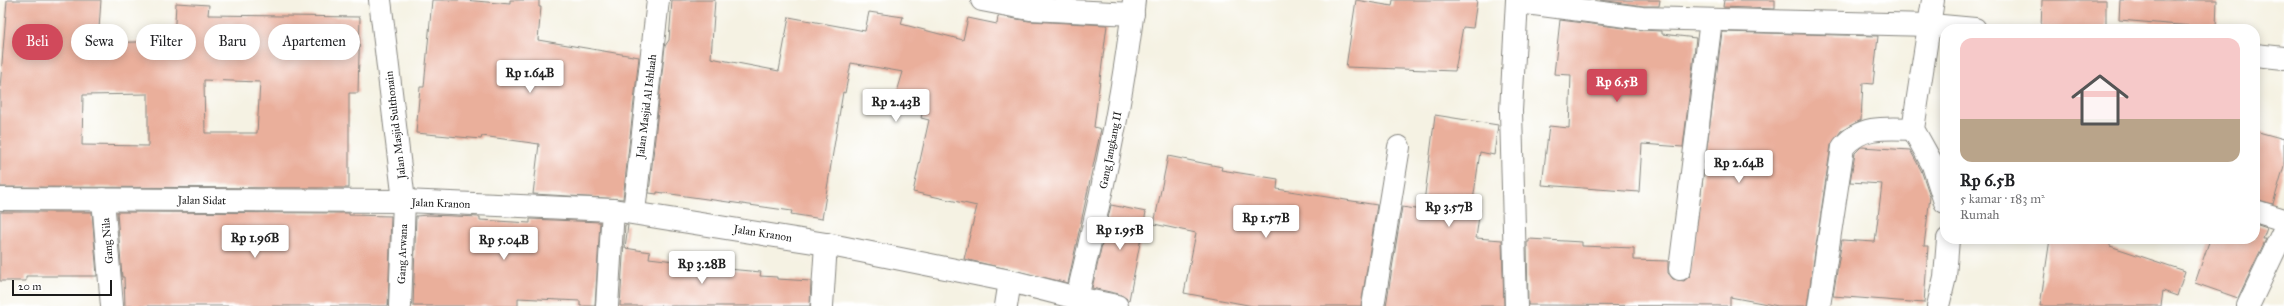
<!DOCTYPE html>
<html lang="id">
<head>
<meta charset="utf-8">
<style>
  body { margin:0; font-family:"IM FELL Great Primer",serif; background:#f2f2f2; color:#202124; height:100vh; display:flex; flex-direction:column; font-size:15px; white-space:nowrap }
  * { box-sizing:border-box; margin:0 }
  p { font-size:13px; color:#757577 }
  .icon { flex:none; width:22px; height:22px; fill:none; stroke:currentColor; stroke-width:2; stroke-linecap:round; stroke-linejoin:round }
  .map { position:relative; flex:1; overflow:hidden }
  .sheet { position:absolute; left:1940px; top:24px; width:320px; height:220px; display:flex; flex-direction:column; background:#fff; border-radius:16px; box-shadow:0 2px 10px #0003 }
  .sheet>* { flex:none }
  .top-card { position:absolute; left:12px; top:24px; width:380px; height:36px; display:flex; gap:8px }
  .scale { position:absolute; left:12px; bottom:10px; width:100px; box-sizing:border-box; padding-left:4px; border:2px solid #1c1c1c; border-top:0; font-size:11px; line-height:14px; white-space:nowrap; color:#1c1c1c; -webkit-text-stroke:3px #fff; paint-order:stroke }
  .price { position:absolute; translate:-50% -34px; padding:0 9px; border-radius:4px; background:#fff; color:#222; font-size:13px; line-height:26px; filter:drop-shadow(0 1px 2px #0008) }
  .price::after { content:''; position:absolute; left:50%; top:24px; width:12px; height:9px; margin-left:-6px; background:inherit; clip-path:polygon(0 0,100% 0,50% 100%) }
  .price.active { background:#d1495b; color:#fff }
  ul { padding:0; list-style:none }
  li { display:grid; align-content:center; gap:8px; height:212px; padding:0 20px }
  li span { display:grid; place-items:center; height:124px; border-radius:12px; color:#555 }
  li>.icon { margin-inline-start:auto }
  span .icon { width:72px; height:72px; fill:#fffc; stroke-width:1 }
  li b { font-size:17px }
  .chip { padding:0 14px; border-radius:18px; background:#fff; box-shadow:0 2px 10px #0003; font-size:14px; line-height:36px }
  .chip.active { background:#d1495b; color:#fff }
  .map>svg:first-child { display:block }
  .building { fill:#eaaf9b; fill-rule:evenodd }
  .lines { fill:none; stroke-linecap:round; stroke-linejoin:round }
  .minor-casing { stroke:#888780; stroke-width:24 }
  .minor { stroke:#fff; stroke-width:22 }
  .labels { text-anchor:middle; stroke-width:4; stroke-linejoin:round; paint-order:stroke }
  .street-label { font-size:11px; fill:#1c1c1c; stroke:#fff }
</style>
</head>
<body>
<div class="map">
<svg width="2284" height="306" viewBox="0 0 2284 306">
  <rect width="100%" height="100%" fill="#fff"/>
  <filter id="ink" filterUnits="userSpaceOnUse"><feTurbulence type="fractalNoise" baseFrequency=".025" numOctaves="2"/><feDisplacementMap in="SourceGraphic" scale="8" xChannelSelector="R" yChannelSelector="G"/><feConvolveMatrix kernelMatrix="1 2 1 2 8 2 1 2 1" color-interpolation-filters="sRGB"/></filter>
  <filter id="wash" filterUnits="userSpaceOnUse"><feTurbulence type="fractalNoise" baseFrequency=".012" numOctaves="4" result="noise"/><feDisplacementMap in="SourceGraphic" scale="16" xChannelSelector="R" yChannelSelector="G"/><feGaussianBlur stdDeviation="0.9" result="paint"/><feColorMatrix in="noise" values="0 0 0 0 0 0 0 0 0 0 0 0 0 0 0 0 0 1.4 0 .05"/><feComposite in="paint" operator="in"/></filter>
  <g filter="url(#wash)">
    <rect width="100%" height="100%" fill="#f5f2e3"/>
    <g id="blocks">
      <g class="building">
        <path d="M7,0H101L98,43L174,41L176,3L209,5L208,15L360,17L358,93H349V188L0,187V88ZM204,80L260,82L257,133H205ZM148,94V146L82,145L83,95Z"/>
        <polygon points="432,0 464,0 510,4 510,0 539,0 539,7 541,7 538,40 639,57 623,199 533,194 539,144 482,136 481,139 416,133 420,87 424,87"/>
        <polygon points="672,0 715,0 711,58 779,71 789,17 865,31 869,12 903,17 901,24 963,40 968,18 997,24 998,16 1029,21 1107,25 1094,127 1101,129 1068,283 964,259 977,206 913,192 929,120 921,118 926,100 897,92 903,72 851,63 845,93 843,92 822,219 791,214 792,211 657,192 657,194 649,193 665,46 669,40"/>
        <polygon points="1356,0 1392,6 1393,0 1477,0 1473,28 1463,27 1455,71 1346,67"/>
        <polygon points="1600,0 1660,0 1659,6 1643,6"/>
        <polygon points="1724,0 1775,0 1775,9 1723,7"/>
        <polygon points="2042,0 2106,0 2106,29 2041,29"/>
        <polygon points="2120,0 2217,0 2216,28 2119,20"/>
        <polygon points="1560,20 1640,30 1662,31 1662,34 1696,38 1683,147 1642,144 1639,192 1542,185 1549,126 1569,128 1571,75 1554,74"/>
        <polygon points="1722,32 1878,36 1873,84 1863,83 1861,120 1841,131 1831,145 1807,306 1778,306 1730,297 1730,306 1528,305 1527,242 1529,242 1529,239 1582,242 1582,246 1634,248 1634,260 1668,261 1668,273 1673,279 1684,281 1690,276"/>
        <polygon points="1435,115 1498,125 1494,155 1480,152 1472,208 1480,209 1476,238 1502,240 1504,306 1386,306 1402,207 1423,210"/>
        <polygon points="2255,131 2284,139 2284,166 2273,204 2255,199"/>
        <polygon points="1861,147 1910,150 1921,170 1930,196 1924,246 1928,246 1924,303 1833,296 1842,240 1875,242 1882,184 1850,182 1855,153"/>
        <polygon points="1168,156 1222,167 1221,170 1278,179 1277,189 1377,205 1361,306 1253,306 1184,293 1196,233 1154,224"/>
        <polygon points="1111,205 1146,212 1129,300 1119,294 1092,288"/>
        <polygon points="0,212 92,212 97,276 26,276 26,281 0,281"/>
        <polygon points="117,212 349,213 349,215 391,216 388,306 125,306 124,277 122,277"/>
        <polygon points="428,215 480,217 480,220 530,223 530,219 600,222 595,306 580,306 580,301 518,298 518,306 413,306 416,216"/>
        <polygon points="2255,224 2267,228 2263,239 2266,239 2238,298 2195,283 2210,239 2255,239"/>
        <polygon points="625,225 628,225 625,248 650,252 649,258 717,266 717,268 761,272 760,276 777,277 777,279 811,281 810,306 620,306"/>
        <polygon points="2050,239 2110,239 2110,246 2185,271 2177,296 2163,291 2161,306 2040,306"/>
      </g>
    </g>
  </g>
  <g filter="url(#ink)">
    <use href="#blocks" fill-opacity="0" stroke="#888780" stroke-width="1"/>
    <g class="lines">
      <g class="minor-casing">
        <g id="minor">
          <polyline points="380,0 404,201 400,306"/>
          <polyline points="982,0 1030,9 1133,14"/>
          <polyline points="1933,0 1913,129 1933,165 1945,202"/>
          <polyline points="1517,2 1642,18 1931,25 1975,29"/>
          <polyline points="2255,55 2284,58"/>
          <polyline points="0,199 404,201 613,210 826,244 1010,281 1077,298 1117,306"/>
          <polyline points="103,199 112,306"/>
          <polyline points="2255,211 2284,220"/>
          <polyline points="634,212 658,0"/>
          <polyline points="1680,269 1711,20"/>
          <path d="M1077,298C1100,200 1123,101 1134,0"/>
          <polyline points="607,306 613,210"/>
          <polyline points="822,306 826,244"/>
          <polyline points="1006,306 1010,281"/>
          <polyline points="1373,306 1399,147"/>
          <polyline points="1516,306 1511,111 1517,0"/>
          <path d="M1819,306L1843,147C1861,125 1887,128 1913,129"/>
          <polyline points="1938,306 1945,277 1948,239"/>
          <polyline points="2248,306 2284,230"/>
        </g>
      </g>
      <use href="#minor" class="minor"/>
    </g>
  </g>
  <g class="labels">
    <g class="street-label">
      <text transform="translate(646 106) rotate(-83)" y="4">Jalan Masjid Al Ishlaah</text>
      <text transform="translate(395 125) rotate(-97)" y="4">Jalan Masjid Sulthonain</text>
      <text transform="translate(1110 150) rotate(-79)" y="4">Gang Jangkang II</text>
      <text transform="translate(202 200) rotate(1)" y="4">Jalan Sidat</text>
      <text transform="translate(441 203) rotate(2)" y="4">Jalan Kranon</text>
      <text transform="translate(763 233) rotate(9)" y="4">Jalan Kranon</text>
      <text transform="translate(107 241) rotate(-95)" y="4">Gang Nila</text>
      <text transform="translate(402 254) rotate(-88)" y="4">Gang Arwana</text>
    </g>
  </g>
</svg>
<div class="scale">20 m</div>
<b class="price" style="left:530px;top:94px">Rp 1.64B</b>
<b class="price active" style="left:1617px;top:103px">Rp 6.5B</b>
<b class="price" style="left:896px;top:123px">Rp 2.43B</b>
<b class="price" style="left:1739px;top:184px">Rp 2.64B</b>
<b class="price" style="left:1449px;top:228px">Rp 3.57B</b>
<b class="price" style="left:1266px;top:239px">Rp 1.57B</b>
<b class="price" style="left:1120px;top:251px">Rp 1.95B</b>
<b class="price" style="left:255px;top:259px">Rp 1.96B</b>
<b class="price" style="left:504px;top:261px">Rp 5.04B</b>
<b class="price" style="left:702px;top:285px">Rp 3.28B</b>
<div class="top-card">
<a class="chip active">Beli</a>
<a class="chip">Sewa</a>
<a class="chip">Filter</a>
<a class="chip">Baru</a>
<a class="chip">Apartemen</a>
</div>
<section class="sheet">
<ul>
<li><span style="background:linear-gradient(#f6c9c9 65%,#b9a48a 0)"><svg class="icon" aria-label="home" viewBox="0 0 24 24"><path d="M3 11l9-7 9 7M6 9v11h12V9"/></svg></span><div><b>Rp 6.5B</b><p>5 kamar · 183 m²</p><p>Rumah</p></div></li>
</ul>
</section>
</div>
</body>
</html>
